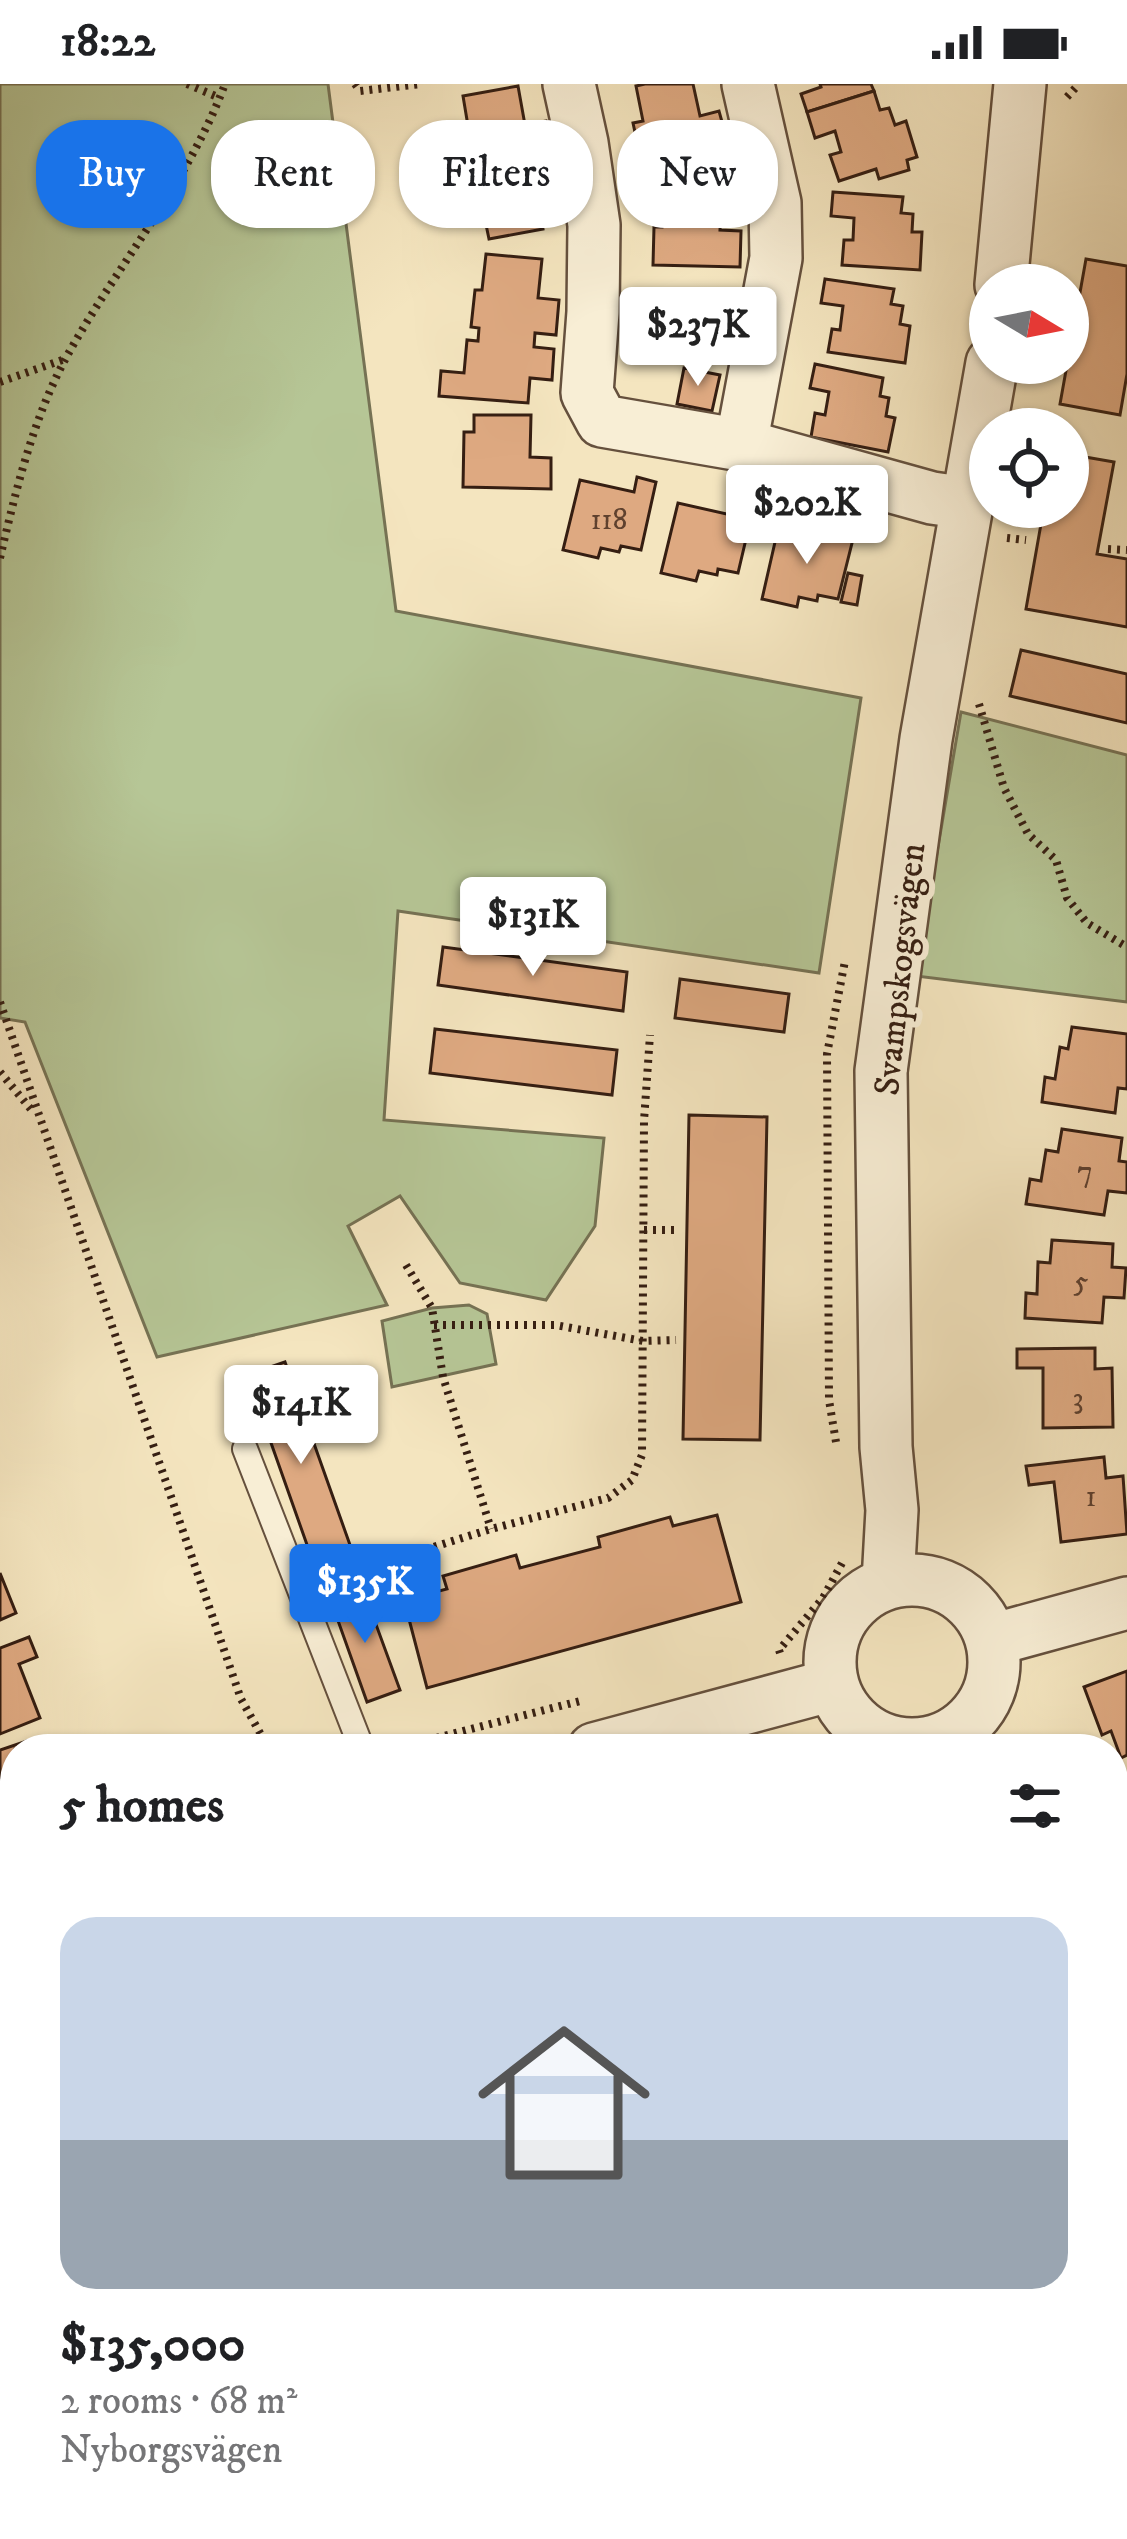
<!DOCTYPE html>
<html lang="en">
<head>
<meta charset="utf-8">
<style>
  body { margin:0; font-family:"IM FELL DW Pica",serif; background:#f2f2f2; color:#202124; height:100vh; display:flex; flex-direction:column; font-size:45px; white-space:nowrap }
  * { box-sizing:border-box; margin:0 }
  p { font-size:39px; color:#757577 }
  .icon { flex:none; width:66px; height:66px; fill:none; stroke:currentColor; stroke-width:2; stroke-linecap:round; stroke-linejoin:round }
  .map { position:relative; flex:1; overflow:hidden }
  .sheet { position:absolute; left:0px; top:1650px; width:1128px; height:807px; display:flex; flex-direction:column; background:#fff; border-radius:48px 48px 0 0; box-shadow:0 3px 9px #0004 }
  .sheet>* { flex:none }
  .banner { position:absolute; left:36px; top:36px; width:1056px; height:108px; display:flex; gap:24px }
  .needle { width:78px; rotate:100deg }
  .controls { position:absolute; left:969px; top:180px; display:grid; gap:24px }
  .controls a { display:grid; place-items:center; width:120px; height:120px; border-radius:50%; background:#fff; box-shadow:0 3px 9px #0004; font-size:60px }
  .price { position:absolute; translate:-50% -102px; padding:0 27px; border-radius:12px; background:#fff; color:#222; font-size:39px; line-height:78px; filter:drop-shadow(0 3px 6px #0008) }
  .price::after { content:''; position:absolute; left:50%; top:72px; width:36px; height:27px; margin-left:-18px; background:inherit; clip-path:polygon(0 0,100% 0,50% 100%) }
  .price.on { background:#1a73e8; color:#fff }
  ul { padding:0; list-style:none }
  li { display:grid; align-content:center; gap:24px; height:636px; padding:0 60px }
  li+li { border-top:3px solid #e0e0e0 }
  li span { display:grid; place-items:center; height:372px; border-radius:36px; color:#555 }
  li>.icon { margin-inline-start:auto }
  span .icon { width:216px; height:216px; fill:#fffc; stroke-width:1 }
  li b { font-size:51px }
  h2 { display:flex; justify-content:space-between; align-items:center; height:144px; padding:0 60px; font-size:51px }
  .pill { padding:0 42px; border-radius:48px; background:#fff; box-shadow:0 3px 9px #0004; font-size:42px; line-height:108px }
  .pill.on { background:#1a73e8; color:#fff }
  .status { display:flex; justify-content:space-between; align-items:center; height:84px; padding:0 60px; background:#fff; direction:ltr }
  .status svg { height:33px; fill:currentColor }
  .map>svg:first-child { display:block }
  .green { fill:#b6c696; stroke:#767254; stroke-width:3 }
  .building { fill:#dea981; stroke:#351e12; stroke-width:3 }
  .lines { fill:none; stroke-linecap:round; stroke-linejoin:round }
  .lane-casing { stroke:#65503d; stroke-width:28 }
  .street-casing { stroke:#65503d; stroke-width:56 }
  .path { stroke:#351e12; stroke-width:8; stroke-dasharray:3 6; stroke-linecap:butt }
  .lane { stroke:#f8eed5; stroke-width:24 }
  .street { stroke:#f8eed5; stroke-width:51 }
  .labels { text-anchor:middle; stroke-width:12; stroke-linejoin:round; paint-order:stroke }
  .number-label { font-size:30px; fill:#5f412e }
  .street-label { font-size:36px; fill:#351e12; stroke:#f8eed5 }
</style>
</head>
<body>
<div class="status"><b>18:22</b><svg viewBox="0 0 49 12"><path d="M0 12V9h3v3zM5 12V6h3v6zM10 12V3h3v9zM15 12V0h3v12zM26 1h20v11H26zM47 4h2v5h-2z"/></svg></div>
<div class="map">
<svg width="1127" height="2455" viewBox="0 0 1127 2455">
  <rect width="100%" height="100%" fill="#f4e5bf"/>
  <filter id="stains"><feTurbulence type="fractalNoise" baseFrequency=".00167" numOctaves="4"/><feColorMatrix values="0 0 0 0 .2 0 0 0 0 .09 0 0 0 0 .02 0 0 0 .5 -.17"/></filter>
  <radialGradient id="worn" r=".72"><stop offset=".6" stop-color="#630" stop-opacity="0"/><stop offset="1" stop-color="#630" stop-opacity=".3"/></radialGradient>
  <g class="green">
    <polygon points="0,0 328,0 396,527 861,614 819,889 398,827 384,1036 604,1054 595,1142 546,1216 460,1199 400,1112 348,1142 387,1221 157,1273 25,938 0,934"/>
    <polygon points="668,207 708,213 716,244 708,263 680,269 641,258 639,243 647,218"/>
    <polygon points="961,628 1127,671 1127,918 916,892"/>
    <polygon points="469,1221 487,1230 496,1280 392,1303 382,1237 432,1224"/>
    <polygon points="15,1933 15,2442 1113,2442 1113,2206 1127,2202 1127,2455 0,2455 0,1941"/>
  </g>
  <g class="building">
    <polygon points="645,0 693,0 700,32 719,27 727,56 641,76 633,39 643,37 636,2"/>
    <polygon points="820,0 871,0 874,7 807,28 801,10 821,3"/>
    <polygon points="518,2 525,41 546,37 552,72 531,76 534,89 554,86 560,117 539,120 543,145 489,155 484,131 474,133 468,100 478,98 476,85 468,87 461,50 469,48 463,12"/>
    <polygon points="874,7 880,26 889,24 895,41 906,37 917,73 907,76 909,86 879,95 876,85 839,97 830,71 841,68 835,47 815,54 807,28"/>
    <polygon points="662,104 722,105 720,146 741,147 740,183 653,181 654,143 662,143"/>
    <polygon points="833,108 903,113 901,129 913,130 912,148 922,148 920,186 842,181 844,156 853,156 854,134 831,132"/>
    <polygon points="486,170 542,175 538,214 559,216 556,251 535,249 534,263 554,265 552,296 530,294 528,319 439,312 441,287 464,289 467,256 478,257 479,244 471,243 475,206 482,206"/>
    <polygon points="1086,175 1127,182 1127,290 1120,331 1060,320"/>
    <polygon points="825,195 894,205 891,220 903,222 900,240 910,242 905,279 828,268 832,245 840,246 843,222 821,219"/>
    <polygon points="815,280 883,294 880,312 889,314 886,332 895,334 888,368 811,353 815,329 825,331 829,308 810,304"/>
    <polygon points="684,284 720,291 712,327 677,320"/>
    <polygon points="474,331 531,331 530,373 551,374 551,405 463,403 464,348 474,348"/>
    <polygon points="1068,370 1114,378 1097,470 1127,475 1127,543 1026,525 1044,423 1068,423"/>
    <polygon points="637,393 656,398 641,466 621,462 619,468 601,464 598,474 563,466 580,396 634,408"/>
    <polygon points="735,416 754,421 738,489 718,485 717,491 699,487 696,497 661,489 678,419 731,431"/>
    <polygon points="835,442 855,447 838,515 818,511 817,517 799,513 797,523 762,515 778,445 832,457"/>
    <polygon points="848,489 862,492 857,521 841,518"/>
    <polygon points="1021,566 1127,590 1127,639 1010,612"/>
    <polygon points="443,863 627,888 623,927 438,901"/>
    <polygon points="680,895 789,910 784,948 675,934"/>
    <polygon points="1072,943 1127,950 1127,1005 1118,1004 1115,1029 1042,1018 1045,993 1055,995 1060,963 1068,965"/>
    <polygon points="435,945 617,966 612,1011 430,989"/>
    <polygon points="689,1031 767,1033 760,1356 683,1355"/>
    <polygon points="1062,1045 1122,1054 1119,1077 1127,1078 1127,1109 1108,1107 1104,1131 1026,1120 1030,1095 1041,1097 1046,1066 1058,1068"/>
    <polygon points="1052,1156 1113,1160 1112,1183 1126,1184 1124,1214 1104,1213 1102,1239 1025,1234 1026,1209 1037,1210 1038,1178 1050,1179"/>
    <polygon points="1095,1264 1095,1285 1112,1284 1113,1343 1043,1344 1043,1284 1017,1284 1017,1265"/>
    <polygon points="285,1278 355,1475 317,1489 247,1291"/>
    <polygon points="1104,1373 1106,1394 1123,1392 1127,1450 1061,1458 1054,1398 1029,1401 1026,1382"/>
    <polygon points="717,1431 741,1518 427,1604 404,1516 447,1505 443,1492 516,1471 520,1484 600,1463 598,1453 670,1433 673,1442"/>
    <polygon points="0,1489 16,1529 0,1536"/>
    <polygon points="363,1505 400,1606 367,1618 331,1517"/>
    <polygon points="29,1553 37,1573 19,1580 40,1634 0,1650 0,1564"/>
    <polygon points="1127,1587 1127,1671 1121,1674 1111,1647 1102,1651 1084,1603"/>
    <polygon points="27,1657 30,1665 15,1665 15,1697 0,1702 0,1666"/>
  </g>
  <g class="lines">
    <g class="lane-casing">
      <g id="lane">
        <polyline points="245,1365 362,1665"/>
        <polyline points="0,1730 15,1725"/>
      </g>
    </g>
    <g class="street-casing">
      <g id="street">
        <polyline points="569,0 582,59 594,141 593,228 587,309 602,337 741,361 932,414 967,419"/>
        <polyline points="1001,201 1020,0"/>
        <polyline points="741,361 776,174 775,119 748,0"/>
        <circle cx="912" cy="1578" r="82"/>
        <polyline points="888,1498 892,1426 886,1363 881,987 926,655 992,279"/>
        <polyline points="992,1556 1127,1519"/>
        <polyline points="594,1665 832,1601"/>
        <polyline points="0,1870 15,1864"/>
        <polyline points="1113,2008 1127,2029"/>
      </g>
    </g>
    <g class="path">
      <polyline points="187,0 220,14"/>
      <polyline points="355,0 360,7 421,0"/>
      <polyline points="1067,13 1079,0"/>
      <polyline points="637,243 696,229 721,236"/>
      <polyline points="0,298 65,275"/>
      <polyline points="1007,454 1026,456"/>
      <polyline points="1108,465 1127,466"/>
      <path d="M0,474C16,406 33,334 67,272C118,180 188,99 225,0"/>
      <polyline points="979,620 1004,704 1028,750 1056,776 1067,814 1087,839 1127,863"/>
      <polyline points="0,918 241,1615 269,1665"/>
      <polyline points="0,988 34,1029"/>
      <polyline points="644,1146 675,1146"/>
      <polyline points="406,1181 432,1224 443,1293 491,1445"/>
      <polyline points="434,1241 555,1241 643,1257 676,1256"/>
      <polyline points="836,1358 829,1316 827,970 845,877"/>
      <polyline points="331,1495 491,1445 608,1414 632,1396 642,1371 644,1037 650,951"/>
      <polyline points="780,1569 779,1566 823,1514 842,1479"/>
      <polyline points="393,1665 580,1617"/>
      <polyline points="0,1813 15,1809"/>
      <polyline points="1113,2101 1127,2122"/>
    </g>
    <use href="#lane" class="lane"/>
    <use href="#street" class="street"/>
  </g>
  <g class="labels">
    <g class="number-label">
      <text x="609" y="445">118</text>
      <text x="1085" y="1097">7</text>
      <text x="1081" y="1207">5</text>
      <text x="1078" y="1324">3</text>
      <text x="1091" y="1422">1</text>
    </g>
    <g class="street-label">
      <text transform="translate(898 885) rotate(-84)" y="13">Svampskogsvägen</text>
    </g>
  </g>
  <rect width="100%" height="100%" filter="url(#stains)"/>
  <rect width="100%" height="100%" fill="url(#worn)"/>
</svg>
<div class="controls">
<a><svg class="needle" viewBox="-14 -14 28 28"><path d="M0-13l5 13h-10z" fill="#e53935"/><path d="M0 13l5-13h-10z" fill="#757577"/></svg></a>
<a><svg class="icon" aria-label="locate" viewBox="0 0 24 24"><circle cx="12" cy="12" r="6"/><path d="M12 2v4M12 18v4M2 12h4M18 12h4"/></svg></a>
</div>
<b class="price" style="left:698px;top:305px">$237K</b>
<b class="price" style="left:807px;top:483px">$202K</b>
<b class="price" style="left:533px;top:895px">$131K</b>
<b class="price" style="left:301px;top:1383px">$141K</b>
<b class="price on" style="left:365px;top:1562px">$135K</b>
<div class="banner">
<a class="pill on">Buy</a>
<a class="pill">Rent</a>
<a class="pill">Filters</a>
<a class="pill">New</a>
</div>
<section class="sheet">
<h2>5 homes<svg class="icon" aria-label="filters" viewBox="0 0 24 24"><path d="M4 7h16M4 17h16"/><circle cx="9" cy="7" r="2"/><circle cx="15" cy="17" r="2"/></svg></h2>
<ul>
<li><span style="background:linear-gradient(#c9d6e8 60%,#9aa5b1 0)"><svg class="icon" aria-label="home" viewBox="0 0 24 24"><path d="M3 11l9-7 9 7M6 9v11h12V9"/></svg></span><div><b>$135,000</b><p>2 rooms · 68 m²</p><p>Nyborgsvägen</p></div></li>
</ul>
</section>
</div>
</body>
</html>
